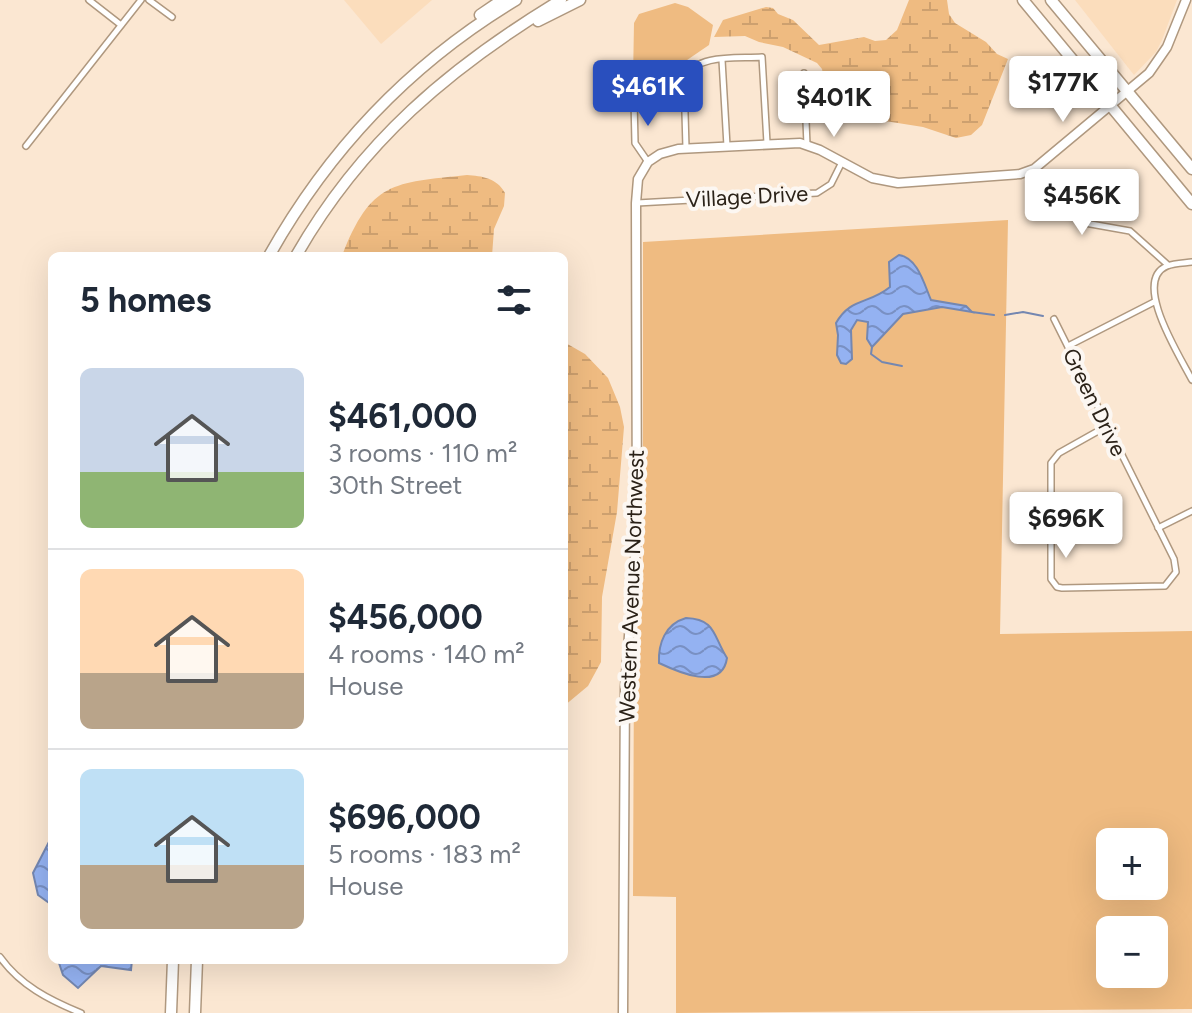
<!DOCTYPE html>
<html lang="en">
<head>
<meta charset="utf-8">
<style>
  body { margin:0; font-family:Figtree,sans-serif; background:#f2f2f3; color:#1f2937; height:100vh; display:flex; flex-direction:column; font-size:30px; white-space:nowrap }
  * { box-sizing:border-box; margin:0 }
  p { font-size:26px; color:#747a83 }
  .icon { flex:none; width:44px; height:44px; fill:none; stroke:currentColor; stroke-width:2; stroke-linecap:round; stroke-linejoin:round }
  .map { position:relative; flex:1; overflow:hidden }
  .drawer { position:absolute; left:48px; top:252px; width:520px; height:712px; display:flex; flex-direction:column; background:#fff; border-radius:12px; box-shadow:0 8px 32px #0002 }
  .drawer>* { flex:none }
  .fabs { position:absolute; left:1096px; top:828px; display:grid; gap:16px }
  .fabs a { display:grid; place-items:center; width:72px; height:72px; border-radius:12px; background:#fff; box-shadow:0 8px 32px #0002; font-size:40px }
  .price { position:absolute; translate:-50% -68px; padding:0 18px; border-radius:8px; background:#fff; color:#222; font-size:26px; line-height:52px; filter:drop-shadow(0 2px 4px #0008) }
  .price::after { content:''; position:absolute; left:50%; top:48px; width:24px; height:18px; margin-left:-12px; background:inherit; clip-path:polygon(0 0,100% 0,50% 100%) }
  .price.current { background:#294fbe; color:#fff }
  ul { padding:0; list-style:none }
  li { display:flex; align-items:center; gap:24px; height:200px; padding:0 32px }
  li+li { border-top:2px solid #e0e1e3 }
  li span { display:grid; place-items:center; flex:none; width:224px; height:160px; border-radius:12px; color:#555 }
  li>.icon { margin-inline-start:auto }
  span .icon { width:96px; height:96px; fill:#fffc; stroke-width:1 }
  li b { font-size:34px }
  h2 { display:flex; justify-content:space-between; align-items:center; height:96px; padding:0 32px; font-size:34px }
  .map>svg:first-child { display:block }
  .built { fill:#fbddbc }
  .green { fill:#efbb81; fill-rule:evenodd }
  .wetland { fill:url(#wetland-marsh) }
  .water { fill:url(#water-waves); stroke:#7487b1; stroke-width:2 }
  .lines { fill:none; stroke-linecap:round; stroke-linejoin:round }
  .stream { stroke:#7487b1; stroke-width:2 }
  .street-casing { stroke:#af987f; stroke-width:8 }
  .secondary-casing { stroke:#af987f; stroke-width:11 }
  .highway-casing { stroke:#af987f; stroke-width:13 }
  .street { stroke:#fff; stroke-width:5 }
  .secondary { stroke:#fff; stroke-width:8 }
  .highway { stroke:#fff; stroke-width:10 }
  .labels { text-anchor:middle; stroke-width:8; stroke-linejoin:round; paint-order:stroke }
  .street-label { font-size:22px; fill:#2b2218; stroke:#fcf7f2 }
</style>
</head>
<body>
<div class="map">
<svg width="1192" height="1013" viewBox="0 0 1192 1013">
  <defs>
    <pattern id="wetland-marsh" width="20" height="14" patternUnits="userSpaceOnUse" patternTransform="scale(2)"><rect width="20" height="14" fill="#efbb81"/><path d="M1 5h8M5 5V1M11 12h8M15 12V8" fill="none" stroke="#cda06f"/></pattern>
    <pattern id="water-waves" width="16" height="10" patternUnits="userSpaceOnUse" patternTransform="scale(2)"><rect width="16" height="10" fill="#94b2f2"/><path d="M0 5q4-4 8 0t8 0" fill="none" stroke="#7990c3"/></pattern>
  </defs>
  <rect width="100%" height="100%" fill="#fbe7d2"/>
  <g class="built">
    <polygon points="344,0 432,0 381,44"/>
    <polygon points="1075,0 1177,0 1162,40 1156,52 1134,75"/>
  </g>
  <g class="green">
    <polygon points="675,3 688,7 713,25 709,45 633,97 622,97 626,84 633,79 634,23 639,14"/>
    <path d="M1008,220L1000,634L1192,631V1009L676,1013V897L633,896L634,667L643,566V242ZM1110,842H1154V886H1110ZM1110,930H1154V974H1110Z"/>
  </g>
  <g class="wetland">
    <polygon points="909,0 947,0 949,14 955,23 986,42 997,54 1008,59 982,125 971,135 956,138 923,127 866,118 833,100 826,90 822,69 817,63 783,47 759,42 745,36 714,37 723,20 766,7 773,8 778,14 793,20 819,45 864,37 875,41 886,40 897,30"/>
    <path d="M467,175C482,176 497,178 505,193L504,206L494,229L492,256H342C371,181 393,183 467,175Z"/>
    <polygon points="564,342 585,354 608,378 620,407 624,427 617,512 602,597 601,662 588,686 564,706"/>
  </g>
  <g class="water">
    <path d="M899,255C918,258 924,284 931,300L966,306L972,312L942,307L903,314L872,347L867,339L868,322L857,320L851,330L852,359L846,364L841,363L837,355L838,335L836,323C851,297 868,305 890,287L889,262Z"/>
    <path d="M686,618C716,619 713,636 727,658C722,692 678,672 659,663C658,644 665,624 686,618Z"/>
    <polygon points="52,836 52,905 38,895 33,873"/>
    <polygon points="58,960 132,960 131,970 101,966 78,988 63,975"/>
  </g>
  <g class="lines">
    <g class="stream">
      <polyline points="972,312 994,315"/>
      <polyline points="1005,315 1023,312 1043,316"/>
      <polyline points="872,347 871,354 882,362 902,366"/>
    </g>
    <g class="street-casing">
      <g id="street">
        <polyline points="89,0 121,25"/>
        <polyline points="149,0 172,17"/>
        <polyline points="722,60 727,146"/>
        <polyline points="804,73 807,145"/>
        <polyline points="634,99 635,143 648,162"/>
        <polyline points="26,146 141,0"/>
        <path d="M686,148L684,78C698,53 738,59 762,57L767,143"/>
        <polyline points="1035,169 1054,202 1066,213 1085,223 1130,231 1168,265"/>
        <polyline points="637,203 817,193 831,184 842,162"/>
        <path d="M1192,262C1184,263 1174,263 1167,266C1131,281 1181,358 1192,380"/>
        <polyline points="1054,319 1174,559 1176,572 1165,586 1062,588 1057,587 1051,579 1051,463 1059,453 1107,426"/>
        <polyline points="1068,346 1154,302"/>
        <polyline points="1158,528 1192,511"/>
        <path d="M0,957C20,985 49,1000 81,1013"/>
      </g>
    </g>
    <g class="secondary-casing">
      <polyline id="secondary" points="623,1013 625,687 637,533 636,203 638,179 648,162 660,154 678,149 800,143 820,150 872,178 898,183 1020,174 1034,169 1149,73 1167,47 1186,0"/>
    </g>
    <g class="highway-casing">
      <g id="highway">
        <polyline points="1023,0 1192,204"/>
        <polyline points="1051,0 1192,169"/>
        <polyline points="480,15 502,0"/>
        <polyline points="538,21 580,0"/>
        <path d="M269,256C329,149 411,63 516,0"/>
        <path d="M296,256C361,142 450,67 561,0"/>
        <polyline points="171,1013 173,960"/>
        <polyline points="195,1013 197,960"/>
      </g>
    </g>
    <use href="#street" class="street"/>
    <use href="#secondary" class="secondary"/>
    <use href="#highway" class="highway"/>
  </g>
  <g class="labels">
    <g class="street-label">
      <text transform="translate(747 196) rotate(-3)" y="8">Village Drive</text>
      <text transform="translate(1095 402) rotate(64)" y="8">Green Drive</text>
      <text transform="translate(631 586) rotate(-88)" y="8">Western Avenue Northwest</text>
    </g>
  </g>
</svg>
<div class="fabs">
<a>+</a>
<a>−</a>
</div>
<b class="price" style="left:1063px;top:124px">$177K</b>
<b class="price current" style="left:648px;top:128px">$461K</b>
<b class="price" style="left:834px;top:139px">$401K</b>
<b class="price" style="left:1082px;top:237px">$456K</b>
<b class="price" style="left:1066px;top:560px">$696K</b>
<section class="drawer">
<h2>5 homes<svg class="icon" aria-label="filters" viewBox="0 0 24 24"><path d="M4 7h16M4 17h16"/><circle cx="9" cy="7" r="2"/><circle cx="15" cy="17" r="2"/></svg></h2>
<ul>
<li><span style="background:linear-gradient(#c9d6e8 65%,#8fb573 0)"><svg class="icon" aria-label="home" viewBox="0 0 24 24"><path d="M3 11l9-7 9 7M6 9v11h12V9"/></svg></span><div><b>$461,000</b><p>3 rooms · 110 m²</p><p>30th Street</p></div></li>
<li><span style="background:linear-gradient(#ffd9b3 65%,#b9a48a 0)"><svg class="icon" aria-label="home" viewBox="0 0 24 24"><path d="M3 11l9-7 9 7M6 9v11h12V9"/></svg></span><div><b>$456,000</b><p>4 rooms · 140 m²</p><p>House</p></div></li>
<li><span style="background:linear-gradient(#bfe0f5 60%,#b9a48a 0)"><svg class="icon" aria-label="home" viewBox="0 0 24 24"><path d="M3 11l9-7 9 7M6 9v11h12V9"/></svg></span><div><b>$696,000</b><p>5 rooms · 183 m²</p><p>House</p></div></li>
</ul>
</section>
</div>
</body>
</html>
